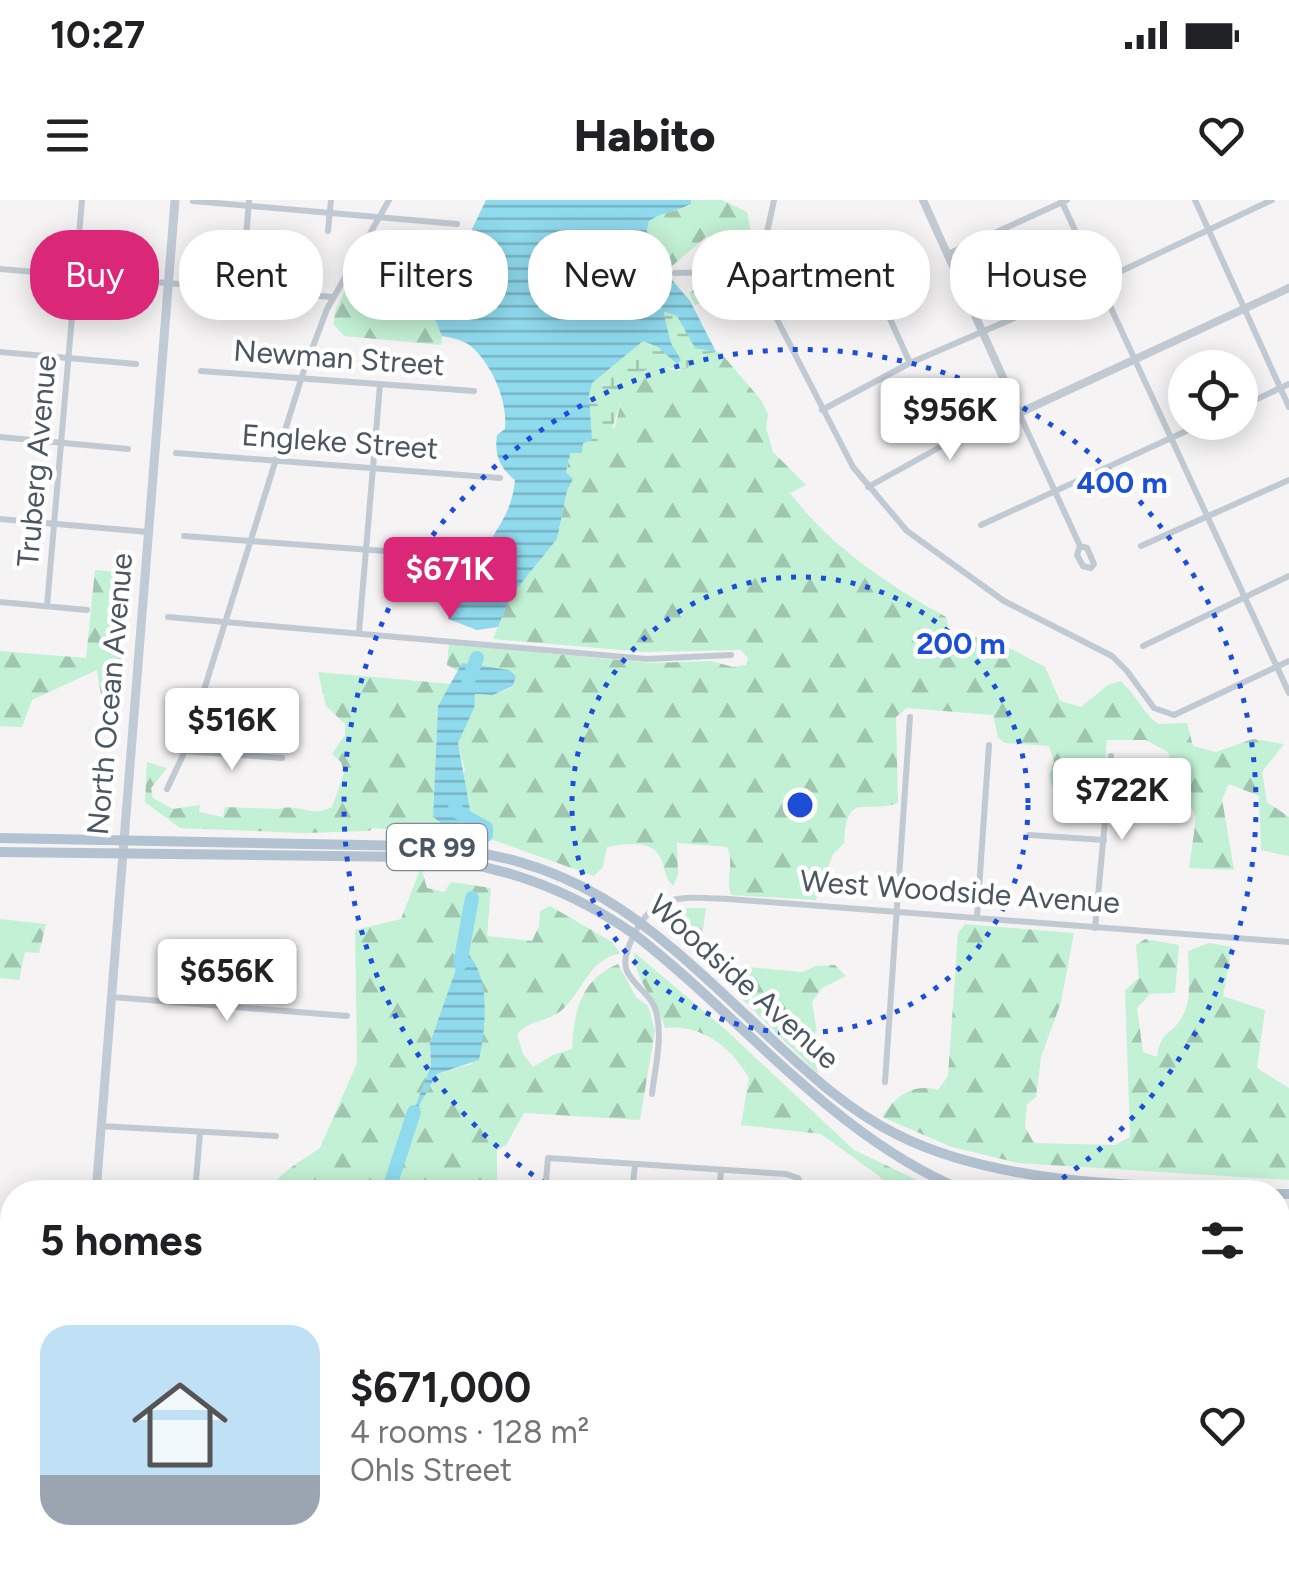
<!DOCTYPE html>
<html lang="en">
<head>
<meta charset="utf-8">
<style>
  body { margin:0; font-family:Figtree,sans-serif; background:#f6f6f6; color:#202124; height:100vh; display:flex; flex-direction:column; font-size:38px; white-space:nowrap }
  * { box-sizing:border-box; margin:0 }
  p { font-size:32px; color:#757577 }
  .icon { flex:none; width:55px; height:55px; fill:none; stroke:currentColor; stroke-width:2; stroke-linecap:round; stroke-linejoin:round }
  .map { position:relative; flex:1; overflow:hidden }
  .side { position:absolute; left:0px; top:980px; width:1290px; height:392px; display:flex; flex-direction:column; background:#fff; border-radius:40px 40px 0 0; box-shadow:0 5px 25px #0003 }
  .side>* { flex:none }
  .guide { position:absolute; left:30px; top:30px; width:1230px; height:90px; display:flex; gap:20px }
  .tools { position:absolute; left:1168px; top:150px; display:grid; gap:20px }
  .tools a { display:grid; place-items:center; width:90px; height:90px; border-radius:50%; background:#fff; box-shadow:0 5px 25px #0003; font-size:50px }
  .price { position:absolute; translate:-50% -85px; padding:0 22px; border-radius:10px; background:#fff; color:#222; font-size:32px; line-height:65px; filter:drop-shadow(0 2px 5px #0008) }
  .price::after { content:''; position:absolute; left:50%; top:60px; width:30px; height:22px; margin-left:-15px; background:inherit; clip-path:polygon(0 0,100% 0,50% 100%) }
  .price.current { background:#db2777; color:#fff }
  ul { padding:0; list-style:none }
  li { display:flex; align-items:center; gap:30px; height:250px; padding:0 40px }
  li+li { border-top:2px solid #e0e0e0 }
  li span { display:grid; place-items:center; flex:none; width:280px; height:200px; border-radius:30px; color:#555 }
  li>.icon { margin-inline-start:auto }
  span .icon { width:120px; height:120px; fill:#fffc; stroke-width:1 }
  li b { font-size:42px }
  h2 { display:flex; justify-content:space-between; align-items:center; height:120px; padding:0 40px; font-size:42px }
  .pill { padding:0 35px; border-radius:40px; background:#fff; box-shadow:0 5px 25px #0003; font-size:35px; line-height:90px }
  .pill.current { background:#db2777; color:#fff }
  .status { display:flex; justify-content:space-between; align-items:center; height:70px; padding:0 50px; background:#fff; direction:ltr }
  .status svg { height:28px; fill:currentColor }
  header { display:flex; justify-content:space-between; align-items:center; height:130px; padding:0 40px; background:#fff; font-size:45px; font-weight:800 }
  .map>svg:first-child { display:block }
  .forest { fill:url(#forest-firs); fill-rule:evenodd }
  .wetland { fill:url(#wetland-marsh) }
  .water { fill:url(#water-rules) }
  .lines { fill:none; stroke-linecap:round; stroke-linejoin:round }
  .stream { stroke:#90daee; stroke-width:2.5 }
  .river { stroke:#90daee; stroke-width:14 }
  .minor { stroke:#c1cad2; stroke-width:6 }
  .tertiary { stroke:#c1cad2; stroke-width:8 }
  .secondary { stroke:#c1cbd6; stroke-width:9 }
  .primary { stroke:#b3c2d1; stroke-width:10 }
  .ring { fill:none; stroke:#1d4ed8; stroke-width:5; stroke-dasharray:5 10 }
  .labels { text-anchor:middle; stroke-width:9; stroke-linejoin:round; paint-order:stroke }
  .shield { fill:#fff; stroke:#808990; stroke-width:2.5 }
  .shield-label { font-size:28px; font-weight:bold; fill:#4a5661 }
  .street-label { font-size:30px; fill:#4a5661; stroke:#fff }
  .centre { fill:#1d4ed8; stroke:#fff; stroke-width:5 }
  .ring-label { font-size:30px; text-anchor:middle; font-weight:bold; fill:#1d4ed8; stroke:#fff; stroke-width:9; stroke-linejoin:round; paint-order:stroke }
</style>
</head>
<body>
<div class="status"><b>10:27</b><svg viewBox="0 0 49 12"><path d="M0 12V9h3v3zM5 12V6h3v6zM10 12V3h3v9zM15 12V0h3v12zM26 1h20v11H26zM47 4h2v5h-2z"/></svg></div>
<header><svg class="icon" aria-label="menu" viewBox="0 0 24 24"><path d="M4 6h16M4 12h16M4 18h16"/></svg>Habito<svg class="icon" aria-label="heart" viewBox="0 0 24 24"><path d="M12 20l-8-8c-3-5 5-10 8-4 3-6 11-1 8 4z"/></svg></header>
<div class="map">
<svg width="1289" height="1372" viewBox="0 0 1289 1372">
  <defs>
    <pattern id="forest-firs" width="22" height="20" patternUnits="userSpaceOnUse" patternTransform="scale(2.5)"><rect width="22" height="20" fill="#c3f1d5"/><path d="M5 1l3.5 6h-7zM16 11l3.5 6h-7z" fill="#a0c6b0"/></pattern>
    <pattern id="wetland-marsh" width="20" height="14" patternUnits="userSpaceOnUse" patternTransform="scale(2.5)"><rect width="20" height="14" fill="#c3f1d5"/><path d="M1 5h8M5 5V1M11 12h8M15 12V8" fill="none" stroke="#a0c6b0"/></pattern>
    <pattern id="water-rules" width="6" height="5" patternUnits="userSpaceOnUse" patternTransform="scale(2.5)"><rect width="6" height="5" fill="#90daee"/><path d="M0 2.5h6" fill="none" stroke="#78b4c4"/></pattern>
  </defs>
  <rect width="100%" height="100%" fill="#f5f3f3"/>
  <g class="forest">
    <path d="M691,0H722L747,12L752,38L706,37L666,71L643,47C645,6 663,18 691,5Z"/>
    <polygon points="408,64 457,66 432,113 442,136 441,145 344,136 333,124 336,109 353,75 382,79 383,71"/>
    <polygon points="747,80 755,87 695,105 689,93 704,83"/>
    <path d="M706,151L720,152L761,200L768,214L766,228L773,252L806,285L790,293C830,346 888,385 946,417L950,432L964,438L989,437L1045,467L1060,501L1081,507L1108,485L1121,481C1136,495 1142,512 1158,524L1187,523L1193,546L1216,552L1253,539L1284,544L1262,572L1267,602L1289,617V656L1261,650L1259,596L1229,584L1222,599L1234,670L1189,668L1196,618L1168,552L1146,540H1107L1102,596L1097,600L1083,594L1054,591L1049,576L1054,562L1049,546L1004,543L998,537L993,515L907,508L896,517L898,603C863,615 847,589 844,643L833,654L816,700L731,695C725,679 735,662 727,647L677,643L678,675L673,686C662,674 667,669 660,657C650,638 624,645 607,647L603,667L594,676L485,637L373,628L369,631L303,633L180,628L145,602L147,562L167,568L151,588L153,598L173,609L200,605L199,612L223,617L225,607L279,609C300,603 309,618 332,607L344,573L341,562L332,554L345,535V524L326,506L318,472L451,484L438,506L433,616L465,571L458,543L475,494L493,495L513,487L516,476L462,463L458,471L447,465L449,444L650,463L711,461L733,467L746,465L748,458L741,450L644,452L493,439L510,397L557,339L567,291L573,279L566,272L570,253L615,227C620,206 628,166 658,166C667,166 671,172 681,170C691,167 697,157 706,151Z"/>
    <polygon points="95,370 128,373 118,514 104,514 97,470 32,500 22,527 0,526 0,451 86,458"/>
    <path d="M421,667L427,688L444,692L451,682L491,688L487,736L532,741L539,726L540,711L550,706L612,742L620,753C588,761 586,786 564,808C550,822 532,818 517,834L523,854L533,867L553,855L572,849C574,812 580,780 618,764L636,797L648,806L655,830L640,920L524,913L506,945L497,950V992H263L290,968L320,948L357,863L355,730L401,719ZM463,750L472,864L437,874L412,918L431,866L430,843Z"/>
    <path d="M677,708H706C703,729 698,748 714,764L802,772L816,766L835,765L846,776L822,788L812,802L817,832L810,836L818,874L666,724Z"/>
    <polygon points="0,719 46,724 39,753 25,752 19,780 0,778"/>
    <path d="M965,724L1074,733L1061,802L1041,857L1036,897L1027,904L1025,927L1034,943L1115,945L1130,937L1125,790L1139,778L1136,745L1145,739L1179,745L1175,793L1150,794L1137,808L1143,852L1157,857C1161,829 1171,837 1182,817C1193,799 1188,771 1188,751L1209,743L1232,747L1223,796L1265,810L1257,868L1289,888V980L1018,963L952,947L882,917C896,896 912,883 938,890L948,876L958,733Z"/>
    <path d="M634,752L726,830L854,950L942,992H893L879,976L821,934L741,925L749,878C731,847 702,824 665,828C656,796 635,784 634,752Z"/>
    <polygon points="1278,1049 1289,1050 1289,1256 1280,1312 1289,1315 1289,1372 1214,1372 1215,1360 1278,1360"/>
    <polygon points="12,1067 12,1216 0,1214 0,1077"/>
    <polygon points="264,1360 400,1360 382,1361 380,1372 264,1372"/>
    <polygon points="477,1360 680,1360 683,1372 475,1372"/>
  </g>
  <path class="wetland" d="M691,0V4C676,12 663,11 649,21L643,46L690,101L716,152L700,155L686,169C675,170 665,166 655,167C623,170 615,228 604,252L571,253L566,272L612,16Z"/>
  <g class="water">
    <path d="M486,0H691V4C676,12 663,11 649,21L643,46L690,101L716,152L695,148L677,116L663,111L671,143L681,160L677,164L658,147L643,141L592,183L589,195L592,240L583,243L582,253H570L566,272L573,279L567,291L557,339L510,397L498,427L477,430L448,419C456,362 510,339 515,280C500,268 494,255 497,235L505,229C508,202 493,167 473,148C465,140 452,138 442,136L432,113Z"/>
    <polygon points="462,463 509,470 516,476 513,486 493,495 475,494 474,508 458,543 470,610 458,625 443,624 433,617 438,506"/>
    <path d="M463,749C492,773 486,826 479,860L437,874L407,927L431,866L430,843Z"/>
  </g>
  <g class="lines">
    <polyline class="stream" points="536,1360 548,1372"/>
    <g class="river">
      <polyline points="468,481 477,458"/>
      <polyline points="455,604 456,611 486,628 486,635"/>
      <polyline points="460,764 472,698"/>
      <polyline points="388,992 414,912"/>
      <polyline points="282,1372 284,1360"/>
    </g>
    <g class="minor">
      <polyline points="774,0 765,42 763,71 767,100 853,267 907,331 1004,401 1112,456 1127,471 1154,508 1174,515 1289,461"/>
      <polyline points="1061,0 1289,493"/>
      <polyline points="1195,0 1289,207"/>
      <polyline points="193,1 457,24"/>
      <polyline points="328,31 331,0"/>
      <polyline points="860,53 910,163"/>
      <polyline points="950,53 1067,0"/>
      <polyline points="0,69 332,97"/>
      <polyline points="675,73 763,71"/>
      <polyline points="242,91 249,0"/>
      <polyline points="0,152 136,164"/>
      <polyline points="201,171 474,191"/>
      <polyline points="1240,207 1289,184"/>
      <polyline points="822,210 910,163 1100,81 1272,0"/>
      <polyline points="0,237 128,249"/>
      <polyline points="176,253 500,278"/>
      <polyline points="868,287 942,246 1019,213 1080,346 1077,355 1083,366 1091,368 1094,364 1087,348 1080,346"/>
      <polyline points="0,319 148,332"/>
      <polyline points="981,325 1206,222"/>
      <polyline points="184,336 464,357"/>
      <polyline points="1141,346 1289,280"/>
      <polyline points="0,402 87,410"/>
      <polyline points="47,406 82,0"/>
      <polyline points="168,417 647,459 731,455"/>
      <polyline points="359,432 380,185"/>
      <polyline points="1143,446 1289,376"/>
      <polyline points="185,551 282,558"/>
      <polyline points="167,589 185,551 302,176 327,109 389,0"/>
      <polyline points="1029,635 1104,640"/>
      <polyline points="977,717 989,545"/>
      <polyline points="1095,728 1111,556"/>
      <polyline points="112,797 347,816"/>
      <polyline points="885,882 910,517"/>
      <path d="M652,894C655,867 664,834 655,808C650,794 633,785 627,771C623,761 627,751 631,741C652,691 683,697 728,699L1289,742"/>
      <polyline points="101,926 276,936"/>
      <polyline points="195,992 200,933"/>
      <polyline points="545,992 548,958 786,974 798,978 805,992"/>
      <polyline points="632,992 635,965"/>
      <polyline points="719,992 721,971"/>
      <polyline points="0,1022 12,1023"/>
      <polyline points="1030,1360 1176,1372"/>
      <polyline points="162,1372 163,1360"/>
      <polyline points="249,1372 250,1360"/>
      <polyline points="423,1372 424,1360"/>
      <polyline points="771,1372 772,1360"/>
      <polyline points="859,1372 860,1360"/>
      <polyline points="945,1372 946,1360"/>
      <polyline points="1032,1372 1033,1360"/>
      <polyline points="1201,1372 1202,1360"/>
    </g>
    <polyline class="tertiary" points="923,0 1019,213 1289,88"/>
    <g class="secondary">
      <polyline points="96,992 175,0"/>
      <polyline points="66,1372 67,1360"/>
    </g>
    <g class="primary">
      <path d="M0,638L414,646C581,653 651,726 766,834C807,872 847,910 898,935C1004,988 1146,984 1264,992"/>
      <path d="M0,652L411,657C492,661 568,688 634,734C746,821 834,938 967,992"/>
      <polyline points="1278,994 1289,994"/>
      <polyline points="1278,1031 1289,1032"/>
    </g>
  </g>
  <g class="ring">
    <circle cx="800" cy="605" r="228"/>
    <path d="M558 992A456 456 0 1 1 1042 992"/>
  </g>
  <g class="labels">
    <rect class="shield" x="387" y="624" width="100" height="46" rx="8"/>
    <g class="shield-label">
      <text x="437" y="657">CR 99</text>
    </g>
    <g class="street-label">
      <text transform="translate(339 158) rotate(4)" y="10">Newman Street</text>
      <text transform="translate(340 242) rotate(4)" y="10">Engleke Street</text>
      <text transform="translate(37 261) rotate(-85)" y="10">Truberg Avenue</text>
      <text transform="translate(110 494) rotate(-85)" y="10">North Ocean Avenue</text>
      <text transform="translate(960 692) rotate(4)" y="10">West Woodside Avenue</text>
      <text transform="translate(744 782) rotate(42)" y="10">Woodside Avenue</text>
    </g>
  </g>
  <circle cx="800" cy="605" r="15" class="centre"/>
  <g class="ring-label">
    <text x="1122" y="293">400 m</text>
    <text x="961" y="454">200 m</text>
  </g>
</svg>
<div class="tools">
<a><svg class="icon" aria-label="locate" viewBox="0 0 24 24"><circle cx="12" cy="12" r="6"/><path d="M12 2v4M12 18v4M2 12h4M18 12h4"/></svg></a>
</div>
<b class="price" style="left:950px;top:263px">$956K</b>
<b class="price current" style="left:450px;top:422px">$671K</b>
<b class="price" style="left:232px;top:573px">$516K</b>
<b class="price" style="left:1122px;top:643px">$722K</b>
<b class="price" style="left:227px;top:824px">$656K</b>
<div class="guide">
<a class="pill current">Buy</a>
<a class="pill">Rent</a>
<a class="pill">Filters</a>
<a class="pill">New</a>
<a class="pill">Apartment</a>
<a class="pill">House</a>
</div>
<section class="side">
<h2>5 homes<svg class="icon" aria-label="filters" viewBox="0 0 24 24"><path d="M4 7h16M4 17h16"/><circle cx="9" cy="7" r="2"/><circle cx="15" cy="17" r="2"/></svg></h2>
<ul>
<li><span style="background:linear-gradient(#bfe0f5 75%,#9aa5b1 0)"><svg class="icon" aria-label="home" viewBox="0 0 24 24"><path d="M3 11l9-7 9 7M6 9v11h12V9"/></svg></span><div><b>$671,000</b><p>4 rooms · 128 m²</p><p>Ohls Street</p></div><svg class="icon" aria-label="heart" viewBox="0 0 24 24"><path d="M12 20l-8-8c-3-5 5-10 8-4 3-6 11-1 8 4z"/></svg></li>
</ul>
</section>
</div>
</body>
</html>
